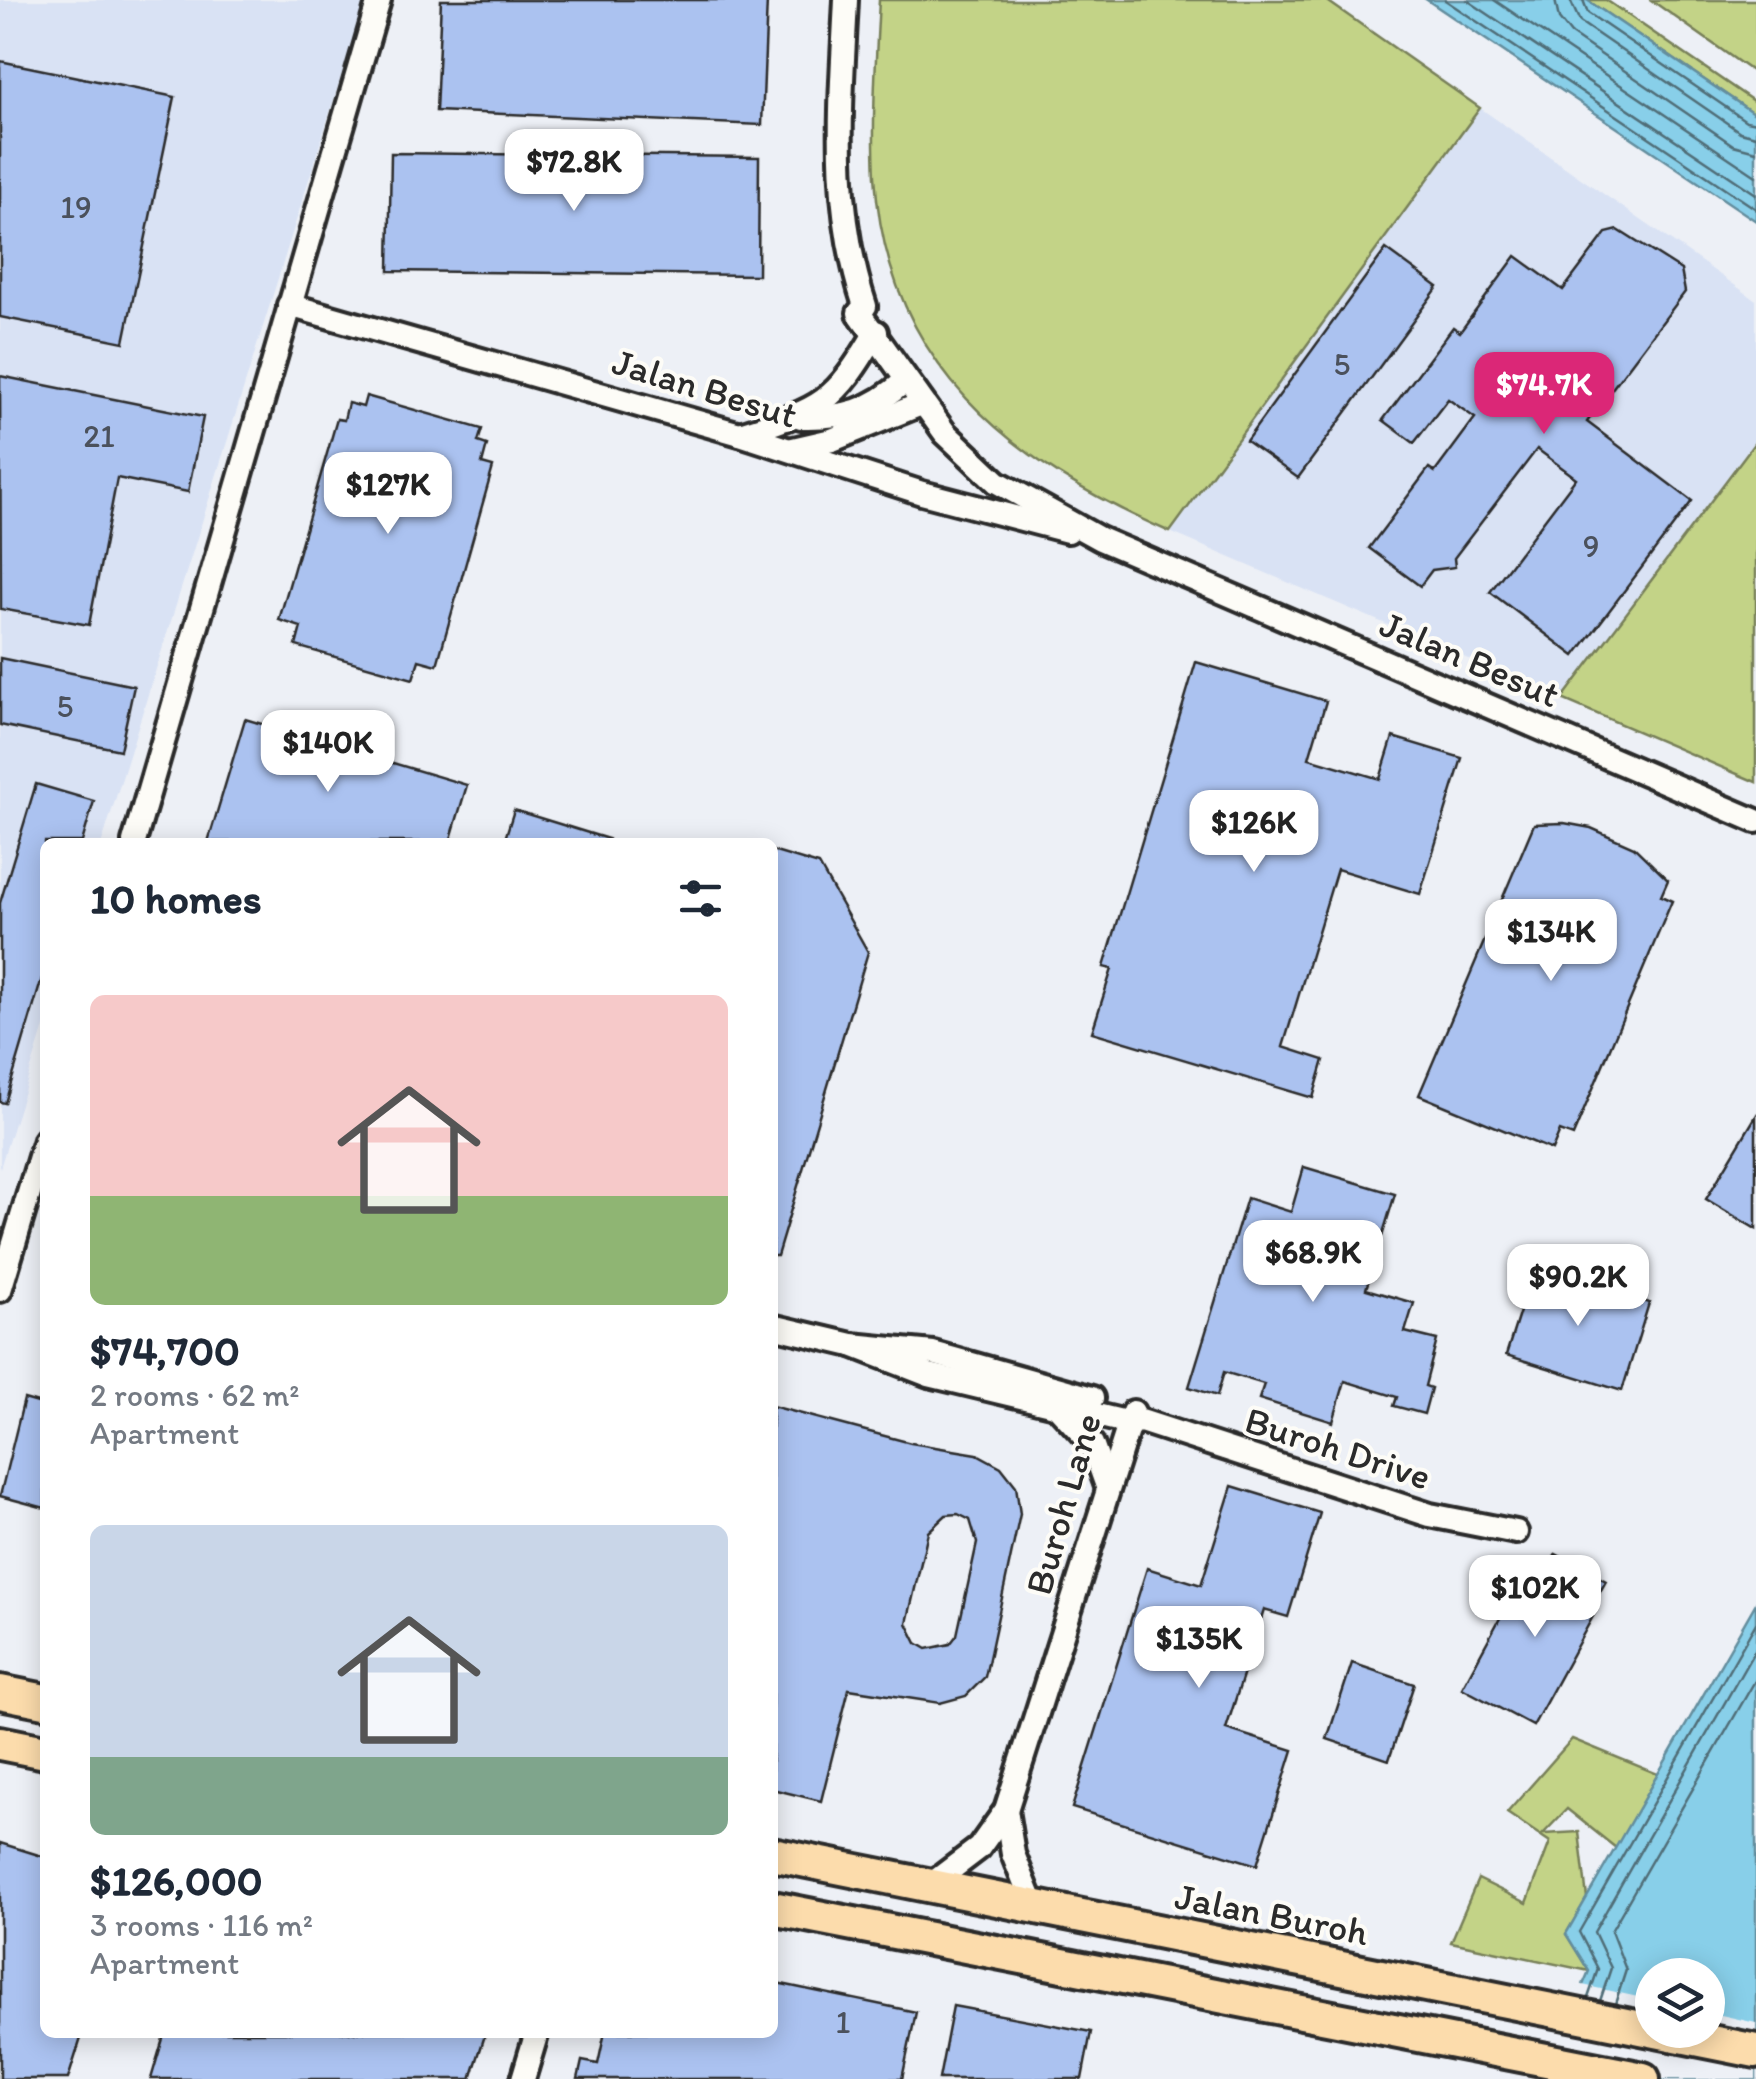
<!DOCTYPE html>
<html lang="en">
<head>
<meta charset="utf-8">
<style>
  body { margin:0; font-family:Itim,sans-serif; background:#f6f6f7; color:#1f2937; height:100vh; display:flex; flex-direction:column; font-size:38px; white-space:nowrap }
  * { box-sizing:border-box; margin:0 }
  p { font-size:32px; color:#747a83 }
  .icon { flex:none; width:55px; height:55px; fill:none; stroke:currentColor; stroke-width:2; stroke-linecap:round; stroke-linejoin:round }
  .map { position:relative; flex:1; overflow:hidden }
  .panel { position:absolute; left:40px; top:838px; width:738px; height:1200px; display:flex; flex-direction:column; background:#fff; border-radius:15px; box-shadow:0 5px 25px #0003 }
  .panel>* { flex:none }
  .buttons { position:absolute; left:1635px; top:1958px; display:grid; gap:20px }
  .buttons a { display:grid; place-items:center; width:90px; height:90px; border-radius:50%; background:#fff; box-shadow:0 5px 25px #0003; font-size:50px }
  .price { position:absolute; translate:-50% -85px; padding:0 22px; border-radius:20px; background:#fff; color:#222; font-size:32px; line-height:65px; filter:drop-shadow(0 2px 5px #0008) }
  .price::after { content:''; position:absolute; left:50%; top:60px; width:30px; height:22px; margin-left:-15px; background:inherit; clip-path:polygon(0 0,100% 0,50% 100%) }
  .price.selected { background:#db2777; color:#fff }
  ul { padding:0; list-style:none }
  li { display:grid; align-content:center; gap:20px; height:530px; padding:0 50px }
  li span { display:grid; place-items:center; height:310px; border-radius:15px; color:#555 }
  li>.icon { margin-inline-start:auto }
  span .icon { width:180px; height:180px; fill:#fffc; stroke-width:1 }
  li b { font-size:42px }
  h2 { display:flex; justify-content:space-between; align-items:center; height:120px; padding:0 50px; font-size:42px }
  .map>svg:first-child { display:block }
  .built { fill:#d9e2f4 }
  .green { fill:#c3d387; stroke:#777f59; stroke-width:2.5 }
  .water { fill:#88cfe9; stroke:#638d9d; stroke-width:2.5; fill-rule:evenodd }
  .pier { fill:#edf0f6 }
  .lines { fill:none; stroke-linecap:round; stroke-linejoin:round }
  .shore { stroke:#506d77; stroke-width:2.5 }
  .building { fill:#abc2f0; stroke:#2b2b2b; stroke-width:2.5; fill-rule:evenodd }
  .minor-casing { stroke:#2b2b2b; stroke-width:30 }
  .highway-casing { stroke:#2b2b2b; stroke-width:40 }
  .minor { stroke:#fdfcf7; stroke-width:22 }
  .highway { stroke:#fcdcac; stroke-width:32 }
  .labels { text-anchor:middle; stroke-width:8; stroke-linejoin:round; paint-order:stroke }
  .number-label { font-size:32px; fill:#4b515c }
  .street-label { font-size:38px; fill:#2b2b2b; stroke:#fdfcf7 }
</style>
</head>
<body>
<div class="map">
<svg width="1756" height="2079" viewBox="0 0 1756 2079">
  <rect width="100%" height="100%" fill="#edf0f6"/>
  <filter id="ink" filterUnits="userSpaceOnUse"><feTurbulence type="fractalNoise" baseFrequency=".01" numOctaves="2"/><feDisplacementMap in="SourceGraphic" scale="20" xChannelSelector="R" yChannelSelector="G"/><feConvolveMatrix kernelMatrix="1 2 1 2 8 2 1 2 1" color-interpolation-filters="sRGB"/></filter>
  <g filter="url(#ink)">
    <g class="built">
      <polygon points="0,0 365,0 102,842 45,842 45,1024 0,1168"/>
      <polygon points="1480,108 1756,300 1756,441 1562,699 1170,532"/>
    </g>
    <g class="green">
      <path d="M879,0H1326L1480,108L1170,532C1010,462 886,365 875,176C872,118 876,59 879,0Z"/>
      <polygon points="1587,0 1606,0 1756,103 1756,115"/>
      <polygon points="1651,0 1756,0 1756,74"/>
      <polygon points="1756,441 1756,782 1562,699"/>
      <polygon points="1572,1739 1658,1774 1616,1848 1567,1809 1543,1834 1579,1832 1587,1898 1566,1934 1589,1971 1451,1942 1478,1879 1527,1903 1550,1842 1507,1813"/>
    </g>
    <g class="water">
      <polygon points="1427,0 1587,0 1756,115 1756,221"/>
      <path d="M1756,1603V2079H1543L1589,1971L1566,1934ZM1652,1975H1708V2030H1652Z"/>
    </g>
    <polygon class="pier" points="1578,1984 1652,2000 1652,2030 1708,2030 1708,2012 1756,2023 1756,2079 1538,2079"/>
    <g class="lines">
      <g class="shore">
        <polyline points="1445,0 1756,209"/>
        <polyline points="1467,0 1756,194"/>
        <polyline points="1494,0 1756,176"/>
        <polyline points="1555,0 1559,19 1571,34 1733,145 1756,151"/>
        <polyline points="1570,0 1580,22 1740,132 1756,136"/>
        <polyline points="1583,0 1588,13 1746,121 1756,123"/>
        <polyline points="1588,1998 1598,1969 1579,1932 1756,1623"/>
        <polyline points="1600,2001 1611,1968 1594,1932 1756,1648"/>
        <polyline points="1615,2004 1626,1970 1611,1931 1756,1679"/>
      </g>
    </g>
    <g class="building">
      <polygon points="441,0 767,0 762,125 436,111"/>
      <polygon points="0,61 175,97 124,342 0,317"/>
      <polygon points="391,153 759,157 758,275 389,271"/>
      <polygon points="1618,230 1681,270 1685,292 1587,422 1692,501 1575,656 1490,592 1576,478 1537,449 1454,558 1455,567 1432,570 1420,586 1369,548 1429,468 1435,472 1475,418 1448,399 1414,443 1383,420 1453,327 1460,332 1516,256 1563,290 1606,233"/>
      <polygon points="1386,249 1438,287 1298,478 1246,441"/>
      <polygon points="0,376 203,417 188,492 117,478 89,625 1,609"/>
      <polygon points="366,396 482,429 478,442 487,445 482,464 493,467 437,665 419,660 413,679 296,646 301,627 279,620 337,419 344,420 348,403 363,407"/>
      <polygon points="0,658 134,686 120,750 0,725"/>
      <polygon points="1196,662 1326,701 1309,758 1380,779 1393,737 1462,758 1420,894 1337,869 1283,1047 1324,1060 1313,1098 1092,1032 1112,969 1104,967"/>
      <polygon points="245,719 467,785 450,842 208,842"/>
      <polygon points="36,784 94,801 82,842 45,842 45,968 5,1103 0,1102 0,903"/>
      <polygon points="514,810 608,839 608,842 504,842"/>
      <polygon points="1564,823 1591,828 1634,847 1668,880 1661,896 1672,901 1573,1136 1560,1131 1552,1150 1419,1095 1534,824"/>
      <polygon points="772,851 819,865 868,952 777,1256 772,1256"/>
      <polygon points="1756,1116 1756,1229 1706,1199"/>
      <polygon points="1304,1167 1395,1194 1366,1289 1414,1303 1405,1332 1437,1340 1425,1386 1431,1388 1424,1414 1394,1406 1397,1397 1345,1381 1333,1422 1259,1399 1264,1384 1224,1372 1217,1396 1189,1387 1247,1198 1291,1212"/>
      <polygon points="1534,1267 1649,1303 1622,1391 1506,1355"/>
      <polygon points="24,1399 45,1405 45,1508 0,1496"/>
      <path d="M772,1406L911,1443L977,1454L1001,1467L1016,1486L1020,1514L985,1677L966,1696L940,1703L849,1689L821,1801L772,1789ZM958,1514L970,1520L977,1543L957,1635L950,1644L927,1649L917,1643L907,1623L928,1532L946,1515Z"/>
      <polygon points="1232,1486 1320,1513 1288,1617 1264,1610 1226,1729 1293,1750 1257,1865 1072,1808 1147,1568 1201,1585"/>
      <polygon points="1556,1554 1606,1581 1592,1606 1597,1609 1533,1726 1462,1688 1524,1574 1540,1583"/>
      <polygon points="1352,1663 1414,1684 1389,1760 1327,1739"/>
      <polygon points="0,1843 45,1857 45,2032 83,2032 68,2079 0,2079"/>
      <polygon points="772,1982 916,2012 902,2079 578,2079 582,2061 598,2064 605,2032 772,2032"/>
      <polygon points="953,2006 1091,2032 1082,2079 939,2079"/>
      <polygon points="165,2032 486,2032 471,2079 151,2079"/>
    </g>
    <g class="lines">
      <g class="minor-casing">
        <g id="minor">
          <path d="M846,0C841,107 831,203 865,306L859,313L945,433L997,482L1100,539L1756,821"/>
          <polyline points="289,305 740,434 922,493 1068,531"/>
          <path d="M801,417C845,418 871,411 905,381"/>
          <path d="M740,434C821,408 833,406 876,332"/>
          <polyline points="793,449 832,440 921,404"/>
          <polyline points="134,842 379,0"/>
          <polyline points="0,1290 45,1140"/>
          <polyline points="772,1326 852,1345 933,1353 1092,1398"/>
          <polyline points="852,1345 929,1375 1130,1423 1141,1421 1430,1515 1516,1532"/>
          <polyline points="1054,1403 1092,1444 1108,1489"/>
          <polyline points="1006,1810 1013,1854 1034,1907"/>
          <polyline points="929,1886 979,1848 1006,1810 1133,1412"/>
          <polyline points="523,2079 537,2032"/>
        </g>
      </g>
      <g class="highway-casing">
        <g id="highway">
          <polyline points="0,1692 45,1701"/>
          <polyline points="0,1743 45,1752"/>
          <polyline points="772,1854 1756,2051"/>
          <polyline points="772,1908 1643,2079"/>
        </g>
      </g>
      <use href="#minor" class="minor"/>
      <use href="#highway" class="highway"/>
    </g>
  </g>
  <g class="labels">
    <g class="number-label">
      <text x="76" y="218">19</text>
      <text x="1342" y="375">5</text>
      <text x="99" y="447">21</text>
      <text x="1591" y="557">9</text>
      <text x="65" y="717">5</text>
      <text x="843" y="2033">1</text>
    </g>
    <g class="street-label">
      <text transform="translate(705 388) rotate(17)" y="13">Jalan Besut</text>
      <text transform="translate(1470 659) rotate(23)" y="13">Jalan Besut</text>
      <text transform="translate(1338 1448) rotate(18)" y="13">Buroh Drive</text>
      <text transform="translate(1063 1504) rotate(-74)" y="13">Buroh Lane</text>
      <text transform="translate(1272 1914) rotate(11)" y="13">Jalan Buroh</text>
    </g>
  </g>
</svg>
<div class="buttons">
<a><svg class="icon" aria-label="layers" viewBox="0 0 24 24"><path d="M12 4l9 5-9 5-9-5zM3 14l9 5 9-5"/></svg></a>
</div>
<b class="price" style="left:574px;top:214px">$72.8K</b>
<b class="price selected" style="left:1544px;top:437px">$74.7K</b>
<b class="price" style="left:388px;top:537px">$127K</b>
<b class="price" style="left:328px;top:795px">$140K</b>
<b class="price" style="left:1254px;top:875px">$126K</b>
<b class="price" style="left:1551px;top:984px">$134K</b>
<b class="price" style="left:1313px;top:1305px">$68.9K</b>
<b class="price" style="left:1578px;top:1329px">$90.2K</b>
<b class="price" style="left:1535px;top:1640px">$102K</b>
<b class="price" style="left:1199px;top:1691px">$135K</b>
<section class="panel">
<h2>10 homes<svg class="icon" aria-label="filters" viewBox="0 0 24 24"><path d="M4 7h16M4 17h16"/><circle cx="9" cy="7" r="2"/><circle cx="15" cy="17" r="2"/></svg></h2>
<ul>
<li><span style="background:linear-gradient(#f6c9c9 65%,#8fb573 0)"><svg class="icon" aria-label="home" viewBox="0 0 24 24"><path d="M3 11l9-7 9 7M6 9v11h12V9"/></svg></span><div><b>$74,700</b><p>2 rooms · 62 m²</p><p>Apartment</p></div></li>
<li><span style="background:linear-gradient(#c9d6e8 75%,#7fa58c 0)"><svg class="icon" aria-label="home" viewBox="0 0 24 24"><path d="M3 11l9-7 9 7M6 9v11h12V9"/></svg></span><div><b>$126,000</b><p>3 rooms · 116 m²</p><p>Apartment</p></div></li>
</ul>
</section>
</div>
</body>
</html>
